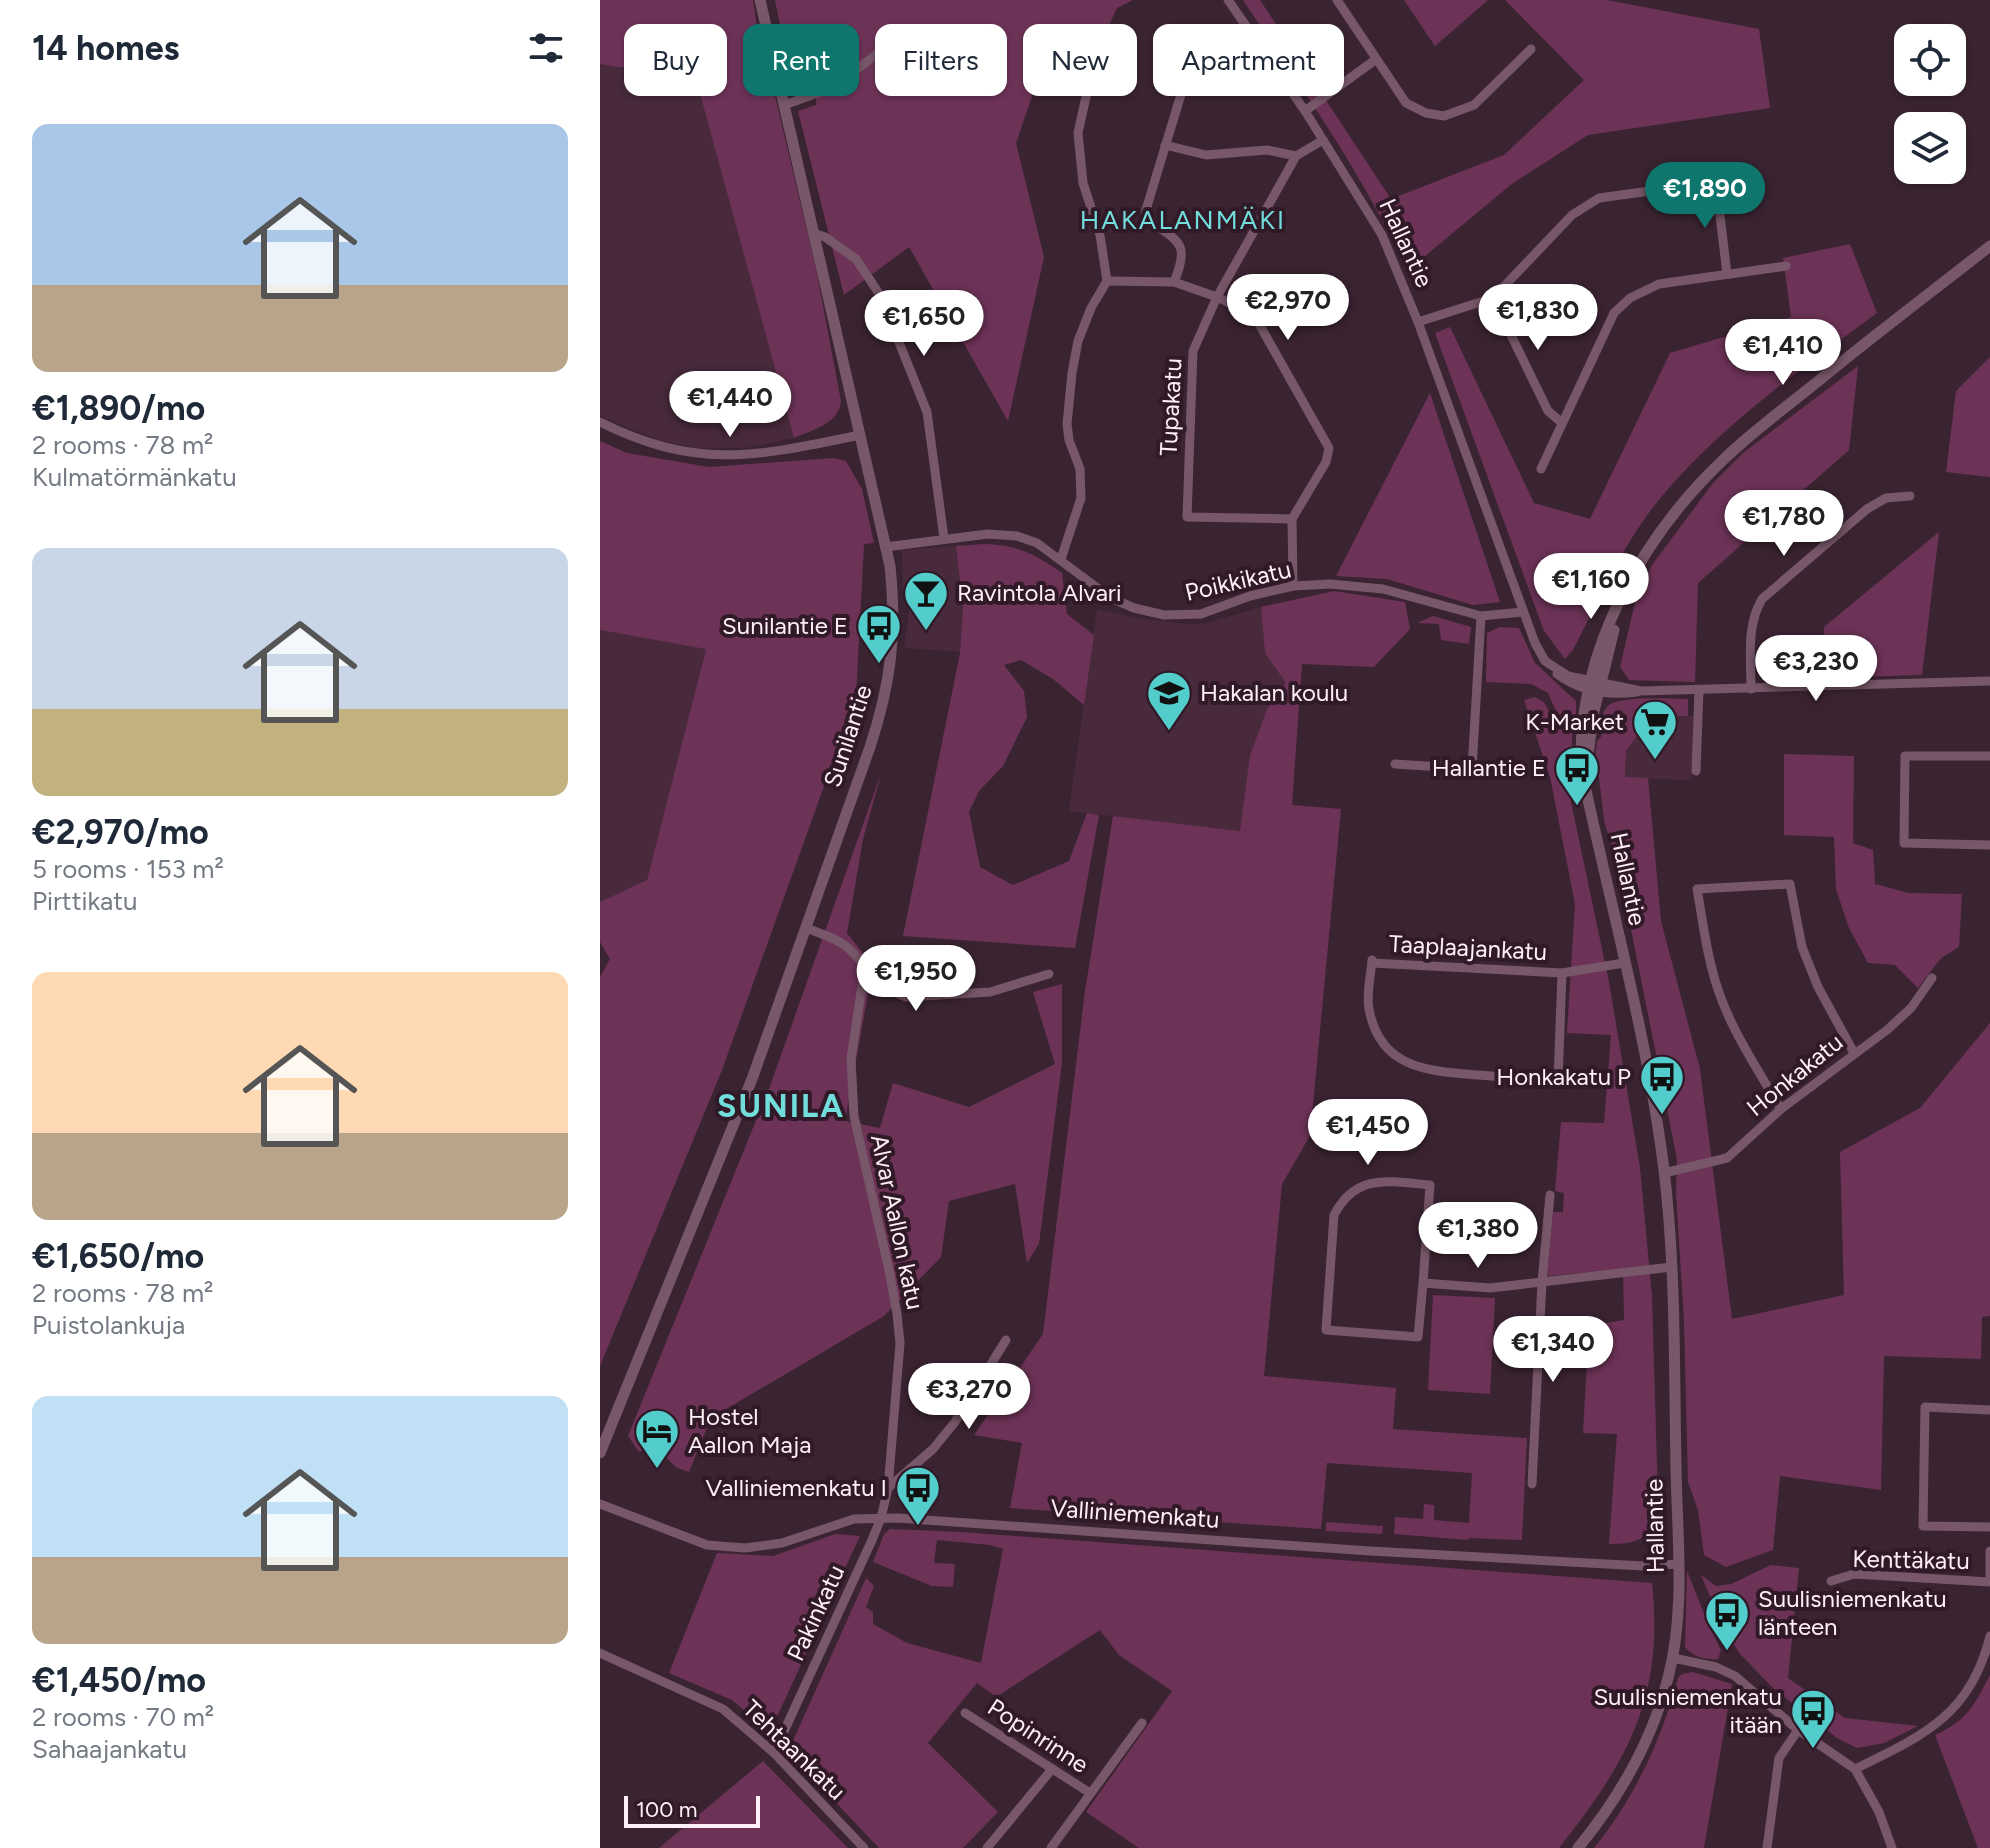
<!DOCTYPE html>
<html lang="en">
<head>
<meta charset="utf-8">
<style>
  body { margin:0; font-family:Figtree,sans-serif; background:#f2f2f3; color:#1f2937; height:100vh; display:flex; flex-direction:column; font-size:30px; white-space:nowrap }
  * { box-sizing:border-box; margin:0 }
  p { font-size:26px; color:#747a83 }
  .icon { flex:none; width:44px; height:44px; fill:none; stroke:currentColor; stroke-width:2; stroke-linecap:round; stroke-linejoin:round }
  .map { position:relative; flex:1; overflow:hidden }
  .details { display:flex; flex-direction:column; background:#fff; width:600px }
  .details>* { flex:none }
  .banner { position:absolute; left:24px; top:24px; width:760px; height:72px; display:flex; gap:16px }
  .buttons { position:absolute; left:1294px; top:24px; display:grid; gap:16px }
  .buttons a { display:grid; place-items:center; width:72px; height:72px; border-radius:16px; background:#fff; box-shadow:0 2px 6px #0004; font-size:40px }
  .scale { position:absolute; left:24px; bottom:20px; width:136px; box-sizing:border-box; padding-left:8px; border:4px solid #ffeff7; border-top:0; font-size:22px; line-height:28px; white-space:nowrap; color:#ffeff7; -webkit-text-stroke:6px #311a28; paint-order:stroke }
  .price { position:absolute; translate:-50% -68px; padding:0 18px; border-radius:28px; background:#fff; color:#222; font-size:26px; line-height:52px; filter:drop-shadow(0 2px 4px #0008) }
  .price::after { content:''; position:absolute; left:50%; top:48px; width:24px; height:18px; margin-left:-12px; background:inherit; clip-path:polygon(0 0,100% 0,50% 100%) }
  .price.active { background:#0f766e; color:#fff }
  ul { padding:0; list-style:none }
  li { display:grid; align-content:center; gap:16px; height:424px; padding:0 32px }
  li span { display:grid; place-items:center; height:248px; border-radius:16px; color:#555 }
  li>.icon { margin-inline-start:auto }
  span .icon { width:144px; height:144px; fill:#fffc; stroke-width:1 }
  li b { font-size:34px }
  h2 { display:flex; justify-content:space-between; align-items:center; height:96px; padding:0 32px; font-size:34px }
  .pill { padding:0 28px; border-radius:16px; background:#fff; box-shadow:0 2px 6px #0004; font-size:28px; line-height:72px }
  .pill.active { background:#0f766e; color:#fff }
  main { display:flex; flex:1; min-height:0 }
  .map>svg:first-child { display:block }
  .built { fill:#482a3c }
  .green { fill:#6d3357 }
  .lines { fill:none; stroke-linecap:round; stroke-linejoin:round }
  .minor { stroke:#775769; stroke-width:9 }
  .tertiary { stroke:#775769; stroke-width:11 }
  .labels { text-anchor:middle; stroke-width:8; stroke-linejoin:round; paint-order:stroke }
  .street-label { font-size:24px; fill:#ffeff7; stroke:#311a28 }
  .poi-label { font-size:24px; fill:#ffeff7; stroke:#311a28; text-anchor:end }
  .neighbourhood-label { font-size:26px; letter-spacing:2px; fill:#72dedc; stroke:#311a28 }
  .district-label { font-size:32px; font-weight:bold; letter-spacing:2px; fill:#72dedc; stroke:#311a28 }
</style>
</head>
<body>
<main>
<section class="details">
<h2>14 homes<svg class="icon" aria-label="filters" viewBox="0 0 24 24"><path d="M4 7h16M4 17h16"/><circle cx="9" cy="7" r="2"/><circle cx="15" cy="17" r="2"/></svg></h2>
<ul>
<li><span style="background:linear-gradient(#a9c7e8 65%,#b9a48a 0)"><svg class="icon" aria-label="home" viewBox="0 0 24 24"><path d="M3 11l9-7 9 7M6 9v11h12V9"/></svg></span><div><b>€1,890/mo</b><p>2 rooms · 78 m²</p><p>Kulmatörmänkatu</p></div></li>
<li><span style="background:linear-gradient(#c9d6e8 65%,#c2b280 0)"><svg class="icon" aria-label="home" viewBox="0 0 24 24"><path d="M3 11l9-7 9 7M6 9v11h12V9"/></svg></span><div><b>€2,970/mo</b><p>5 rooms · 153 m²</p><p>Pirttikatu</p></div></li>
<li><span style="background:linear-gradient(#ffd9b3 65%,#b9a48a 0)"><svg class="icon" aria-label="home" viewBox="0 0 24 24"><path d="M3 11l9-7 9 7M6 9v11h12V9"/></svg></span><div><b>€1,650/mo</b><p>2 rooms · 78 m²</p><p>Puistolankuja</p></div></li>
<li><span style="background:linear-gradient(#bfe0f5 65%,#b9a48a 0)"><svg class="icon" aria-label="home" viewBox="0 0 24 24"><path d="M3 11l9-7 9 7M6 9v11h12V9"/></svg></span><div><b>€1,450/mo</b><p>2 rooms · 70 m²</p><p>Sahaajankatu</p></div></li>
</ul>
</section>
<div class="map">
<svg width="1390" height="1848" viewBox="0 0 1390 1848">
  <rect width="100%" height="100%" fill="#3b2432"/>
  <g class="built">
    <polygon points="0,64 96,78 194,438 146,448 98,448 58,440 0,416"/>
    <polygon points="356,546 363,608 360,652 304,648 309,611 303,593 302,550"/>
    <polygon points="661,607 665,653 686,683 667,709 650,755 641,831 469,811 497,609 538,618 588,624 607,623"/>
    <polygon points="0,630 106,648 47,880 0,902"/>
    <polygon points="1053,716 1094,716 1092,780 1025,778 1026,751"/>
  </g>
  <g class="green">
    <path d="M0,0H153L157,27L162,41L216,269L241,401C239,424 212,430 194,438L96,79L0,64Z"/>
    <polygon points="175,0 533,0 517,8 479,90 437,82 416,143 444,257 408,421 309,247 244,295 198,111 216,105 217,86 194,94"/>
    <path d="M643,0H660L791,199L904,155L984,80L905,0H1007L1159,29L1170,108L988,135L913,183L819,261L831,286L810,279C768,179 703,91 643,0Z"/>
    <polygon points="804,0 888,0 835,46"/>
    <path d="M1250,244L1277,313C1201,369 1123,424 1062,496C1024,541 1000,598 973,650L965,659L944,631L835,333L850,327L934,503L990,519L1070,353L1191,317L1183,258Z"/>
    <polygon points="1390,357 1390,477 1346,472 1356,391"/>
    <polygon points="1258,366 1249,450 1098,583 1095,682 1029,680 1020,667 1037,594 1052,565 1113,483 1143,453"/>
    <polygon points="830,393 900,602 873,605 787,579 736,576"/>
    <polygon points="0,441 27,453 109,467 234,458 246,461 262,489 274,543 264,544 256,697 122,1070 0,1366 0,977 10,959 0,942 0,902 47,880 106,649 0,630"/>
    <polygon points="1339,532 1322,675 1222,678 1224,627"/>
    <path d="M384,544C418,545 435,554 462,573L467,614L494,635L484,705L453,679L421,660L404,665L424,691L427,717L403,766L379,791L369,812L380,867L413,885L469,861L487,813L499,815L475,948L303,936L360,653L363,608L356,546Z"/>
    <polygon points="734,591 805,602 810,629 774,667 702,664 692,805 741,809 710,1136 682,1184 664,1376 796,1388 793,1429 927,1438 922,1540 869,1538 868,1540 794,1534 795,1517 823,1519 824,1504 834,1505 834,1520 869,1523 872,1473 727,1463 721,1529 410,1508 422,1443 374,1435 443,1334 485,991 513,816 640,831 650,755 667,709 686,683 665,653 661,607"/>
    <polygon points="833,616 871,627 869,644 841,640 839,624 817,623"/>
    <path d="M900,627L919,628L935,663L976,701V725C959,720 954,708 948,693L931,684L886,682L887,633Z"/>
    <path d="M935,697L944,702L954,720L972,733V779L968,788L1009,982L1040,1168L1052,1296L1058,1501C1049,1535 1047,1544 1009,1544L1017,1434L983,1433L989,1326L1024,1320L1023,1269L947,1276L953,1212H963L964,1193L955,1191L961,1122L1004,1123L1011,1035L967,1033L975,904L950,777L924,700Z"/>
    <path d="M1088,699V716H1052L1026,751L1025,777L1048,778L1061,921L1100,1069L1132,1319L1244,1295L1240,1152L1320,1108L1390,1023V1316L1382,1317L1381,1359L1284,1356L1281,1490L1180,1476L1173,1550L1126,1567L1104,1555L1098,1510L1088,1482L1084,1321L1076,1193L1077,1159L1021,879L1004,820L999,778L994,767L997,741L1001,737L1004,726L1001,724C1002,717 1003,711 1008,706C1021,695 1071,699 1088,699Z"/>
    <polygon points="1184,754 1254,756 1253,843 1273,850 1275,884 1309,893 1362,894 1359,947 1341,958 1318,988 1295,965 1268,963 1249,928 1236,889 1234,837 1184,835"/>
    <polygon points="282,771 263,839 247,933 273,966 245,1121 280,1128 293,1083 369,1107 455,1064 433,992 462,984 462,1063 439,1244 427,1263 415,1184 349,1201 341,1257 284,1316 111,1418 89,1472 77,1468 57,1449 63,1441 39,1452 28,1436 170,1086"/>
    <polygon points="833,1295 895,1298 890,1394 828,1390"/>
    <polygon points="726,1522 783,1526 782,1534 726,1531"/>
    <path d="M290,1529L361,1532L1052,1583C1064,1698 1028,1761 959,1848H539L486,1812L572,1691L519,1655L500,1630L396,1697L377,1683L328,1743L398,1812L363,1848H279L188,1752L266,1578L274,1586L266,1607L273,1612V1624L307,1643L381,1663L403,1549L390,1545L337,1540L334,1563L355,1564L353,1587L332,1586L273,1562L284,1534Z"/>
    <polygon points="235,1534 260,1536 170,1732 132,1700 69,1673 117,1553 173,1556"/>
    <polygon points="1171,1565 1199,1568 1188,1678 1245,1718 1318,1726 1284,1743 1257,1748 1237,1738 1173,1688 1140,1654 1122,1625 1101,1575 1116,1586 1131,1584"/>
    <path d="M1087,1571L1109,1626L1121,1650L1118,1659C1107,1660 1092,1657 1085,1647Z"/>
    <path d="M1093,1672L1132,1684L1104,1848H994C1034,1799 1062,1739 1078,1678L1082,1674Z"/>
    <path d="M1390,1675V1848H1378L1335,1735C1367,1721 1375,1704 1390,1675Z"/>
    <polygon points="163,1761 248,1848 59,1848"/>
  </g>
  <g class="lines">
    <g class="minor">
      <polyline points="628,0 705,111 782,235 818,322 935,643 945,661 968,676 1041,691 1390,681"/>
      <polyline points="737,0 806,103 826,113 844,116 874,105 931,49"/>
      <polyline points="184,105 226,90 247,77 294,41"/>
      <polyline points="705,111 775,60"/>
      <polyline points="565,145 606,155 667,150 696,156"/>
      <polyline points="213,233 225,237 256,259 280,295 327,412 344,538"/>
      <polyline points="507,281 574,282 617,297 654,315 729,448 726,462 692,519"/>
      <path d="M574,282C591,242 578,242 547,219L545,213L596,45"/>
      <polyline points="893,298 948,411 961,422"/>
      <polyline points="818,322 893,298 972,215 999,198 1116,182 1127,274"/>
      <path d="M0,422C98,471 158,456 260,435"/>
      <polyline points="941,469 1014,313 1030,298 1059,284 1186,266"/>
      <polyline points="692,519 587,517 593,351 617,297 696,156 723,140"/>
      <polyline points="692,519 693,586"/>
      <polyline points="285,547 388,534 417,536 437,543 511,598 534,608 564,615 601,614 650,596 693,586 730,584 783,589 881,616 923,612"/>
      <polyline points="461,559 481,498 480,469 469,440 467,424 472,373 478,341 491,308 507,281 500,235 483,183 478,133 491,74"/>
      <path d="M957,674C981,692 1007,696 1037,692"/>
      <path d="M1151,689C1151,659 1146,626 1162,599L1267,509L1286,498L1310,496"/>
      <polyline points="1390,756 1305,756 1304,843 1390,845"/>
      <polyline points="795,764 872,769 881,616"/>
      <polyline points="1096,771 1099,690"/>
      <path d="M206,928C220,933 236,938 247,947C267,965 279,988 306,997L390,992L449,974"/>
      <path d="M772,960C771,975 766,995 769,1009C780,1069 828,1071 878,1075C905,1077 931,1079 958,1081L962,973"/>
      <polyline points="772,963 962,973 1024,963"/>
      <path d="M1181,1109C1155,1065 1124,1020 1112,969C1105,943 1102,916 1097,889L1190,884L1202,947L1218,987L1254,1053"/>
      <polyline points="1064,1173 1127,1158 1181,1109 1287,1030 1311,1008 1332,978"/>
      <path d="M823,1283L830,1185C789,1181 756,1173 734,1215L726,1330L818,1337L823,1283L890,1288L1072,1267"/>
      <polyline points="1390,1410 1325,1407 1323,1526 1390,1527"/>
      <polyline points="932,1484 942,1282 950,1195"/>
      <polyline points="288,1488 333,1449 355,1422 406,1340"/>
      <polyline points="0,1504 107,1545 145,1548 182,1543 254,1519 297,1518 770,1551 1043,1566 1078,1564"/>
      <polyline points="1390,1551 1390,1576"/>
      <polyline points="1231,1581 1254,1574 1390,1582"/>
      <polyline points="0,1653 123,1709 174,1753 264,1848"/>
      <polyline points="1073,1658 1116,1667 1135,1676 1198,1730 1255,1769 1279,1812 1292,1848"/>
      <polyline points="365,1713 490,1793"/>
      <polyline points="174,1753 272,1540 281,1518 288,1488 300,1343 297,1314 289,1270 254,1116 251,1059 265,966"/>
      <path d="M1255,1769C1323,1736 1371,1715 1390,1636"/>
      <polyline points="387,1848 452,1769"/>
      <polyline points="451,1848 542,1723"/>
      <polyline points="1167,1848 1179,1758 1198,1730"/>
    </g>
    <g class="tertiary">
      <polyline points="987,762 994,711 1014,630"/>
      <path d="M0,1453L152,1079L270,747C291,683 297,634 290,566L160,0"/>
      <path d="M978,1848C1019,1798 1052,1741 1068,1678C1086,1610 1077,1536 1076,1467C1074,1368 1076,1268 1064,1170C1047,1034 1009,901 981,767C978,651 1041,538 1123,460C1154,430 1189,405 1222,378C1277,333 1334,290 1390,246"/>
    </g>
  </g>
  <defs>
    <g id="bar-pin" transform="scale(2.3)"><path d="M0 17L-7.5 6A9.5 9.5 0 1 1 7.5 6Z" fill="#53cdcb" stroke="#311a28"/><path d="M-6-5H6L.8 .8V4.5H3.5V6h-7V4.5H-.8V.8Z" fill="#111"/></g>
    <g id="bus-pin" transform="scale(2.3)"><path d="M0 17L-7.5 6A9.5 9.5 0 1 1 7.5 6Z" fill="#53cdcb" stroke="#311a28"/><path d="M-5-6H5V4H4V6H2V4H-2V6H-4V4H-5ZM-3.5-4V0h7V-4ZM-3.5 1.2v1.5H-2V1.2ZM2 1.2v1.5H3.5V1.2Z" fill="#111"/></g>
    <g id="school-pin" transform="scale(2.3)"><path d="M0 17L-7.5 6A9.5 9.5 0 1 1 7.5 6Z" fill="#53cdcb" stroke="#311a28"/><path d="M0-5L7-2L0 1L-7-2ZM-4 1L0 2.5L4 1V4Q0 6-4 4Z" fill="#111"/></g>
    <g id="supermarket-pin" transform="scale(2.3)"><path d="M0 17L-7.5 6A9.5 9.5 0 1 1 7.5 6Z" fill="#53cdcb" stroke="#311a28"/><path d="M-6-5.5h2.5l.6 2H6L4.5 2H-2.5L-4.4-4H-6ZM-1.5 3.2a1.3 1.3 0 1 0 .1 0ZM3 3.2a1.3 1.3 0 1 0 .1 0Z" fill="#111"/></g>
    <g id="hotel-pin" transform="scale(2.3)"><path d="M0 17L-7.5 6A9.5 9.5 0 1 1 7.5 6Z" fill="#53cdcb" stroke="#311a28"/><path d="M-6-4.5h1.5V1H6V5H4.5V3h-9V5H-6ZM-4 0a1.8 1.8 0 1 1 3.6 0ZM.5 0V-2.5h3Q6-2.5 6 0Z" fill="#111"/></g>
  </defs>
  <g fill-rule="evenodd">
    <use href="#bar-pin" x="326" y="593"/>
    <use href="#bus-pin" x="279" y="626"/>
    <use href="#school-pin" x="569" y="693"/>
    <use href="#supermarket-pin" x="1055" y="722"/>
    <use href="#bus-pin" x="977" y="768"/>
    <use href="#bus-pin" x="1062" y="1077"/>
    <use href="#hotel-pin" x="57" y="1431"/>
    <use href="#bus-pin" x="318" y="1488"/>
    <use href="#bus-pin" x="1127" y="1613"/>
    <use href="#bus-pin" x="1213" y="1711"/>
  </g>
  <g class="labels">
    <g class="street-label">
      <text transform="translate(806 243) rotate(65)" y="8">Hallantie</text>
      <text transform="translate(571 407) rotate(-87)" y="8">Tupakatu</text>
      <text transform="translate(638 581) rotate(-13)" y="8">Poikkikatu</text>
      <text transform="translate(248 736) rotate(-72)" y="8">Sunilantie</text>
      <text transform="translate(1028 879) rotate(78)" y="8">Hallantie</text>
      <text transform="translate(868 948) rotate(3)" y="8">Taaplaajankatu</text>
      <text transform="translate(1195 1075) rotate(-39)" y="8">Honkakatu</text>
      <text transform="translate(297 1222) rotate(78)" y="8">Alvar Aallon katu</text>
      <text transform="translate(535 1514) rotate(4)" y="8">Valliniemenkatu</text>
      <text transform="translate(1055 1526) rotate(-91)" y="8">Hallantie</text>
      <text transform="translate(1311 1560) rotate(1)" y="8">Kenttäkatu</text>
      <text transform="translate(216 1613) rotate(-65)" y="8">Pakinkatu</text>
      <text transform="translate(438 1736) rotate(33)" y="8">Popinrinne</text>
      <text transform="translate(194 1750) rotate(44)" y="8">Tehtaankatu</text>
    </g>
    <g class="poi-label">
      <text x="357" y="601" text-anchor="start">Ravintola Alvari</text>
      <text x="248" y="634">Sunilantie E</text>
      <text x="600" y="701" text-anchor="start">Hakalan koulu</text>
      <text x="1024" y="730">K-Market</text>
      <text x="946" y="776">Hallantie E</text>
      <text x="1031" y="1085">Honkakatu P</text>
      <text x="88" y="1425" text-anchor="start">Hostel<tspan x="88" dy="28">Aallon Maja</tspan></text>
      <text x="287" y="1496">Valliniemenkatu I</text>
      <text x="1158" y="1607" text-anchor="start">Suulisniemenkatu<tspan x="1158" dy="28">länteen</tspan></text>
      <text x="1182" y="1705">Suulisniemenkatu<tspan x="1182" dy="28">itään</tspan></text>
    </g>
    <g class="neighbourhood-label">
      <text x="583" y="229">HAKALANMÄKI</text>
    </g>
    <g class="district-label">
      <text x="181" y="1117">SUNILA</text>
    </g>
  </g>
</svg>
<div class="buttons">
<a><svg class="icon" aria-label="locate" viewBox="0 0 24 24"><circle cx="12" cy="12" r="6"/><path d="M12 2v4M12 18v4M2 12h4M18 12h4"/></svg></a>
<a><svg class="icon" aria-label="layers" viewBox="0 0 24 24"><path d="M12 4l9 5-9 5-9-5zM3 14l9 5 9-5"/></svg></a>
</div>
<div class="scale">100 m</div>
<b class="price active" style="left:1105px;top:230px">€1,890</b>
<b class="price" style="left:688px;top:342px">€2,970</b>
<b class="price" style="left:938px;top:352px">€1,830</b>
<b class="price" style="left:324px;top:358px">€1,650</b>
<b class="price" style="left:1183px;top:387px">€1,410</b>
<b class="price" style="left:130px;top:439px">€1,440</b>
<b class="price" style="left:1184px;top:558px">€1,780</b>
<b class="price" style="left:991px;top:621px">€1,160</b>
<b class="price" style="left:1216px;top:703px">€3,230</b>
<b class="price" style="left:316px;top:1013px">€1,950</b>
<b class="price" style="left:768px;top:1167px">€1,450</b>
<b class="price" style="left:878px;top:1270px">€1,380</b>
<b class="price" style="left:953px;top:1384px">€1,340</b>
<b class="price" style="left:369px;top:1431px">€3,270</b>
<div class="banner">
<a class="pill">Buy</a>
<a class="pill active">Rent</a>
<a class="pill">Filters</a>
<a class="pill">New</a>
<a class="pill">Apartment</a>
</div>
</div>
</main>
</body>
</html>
